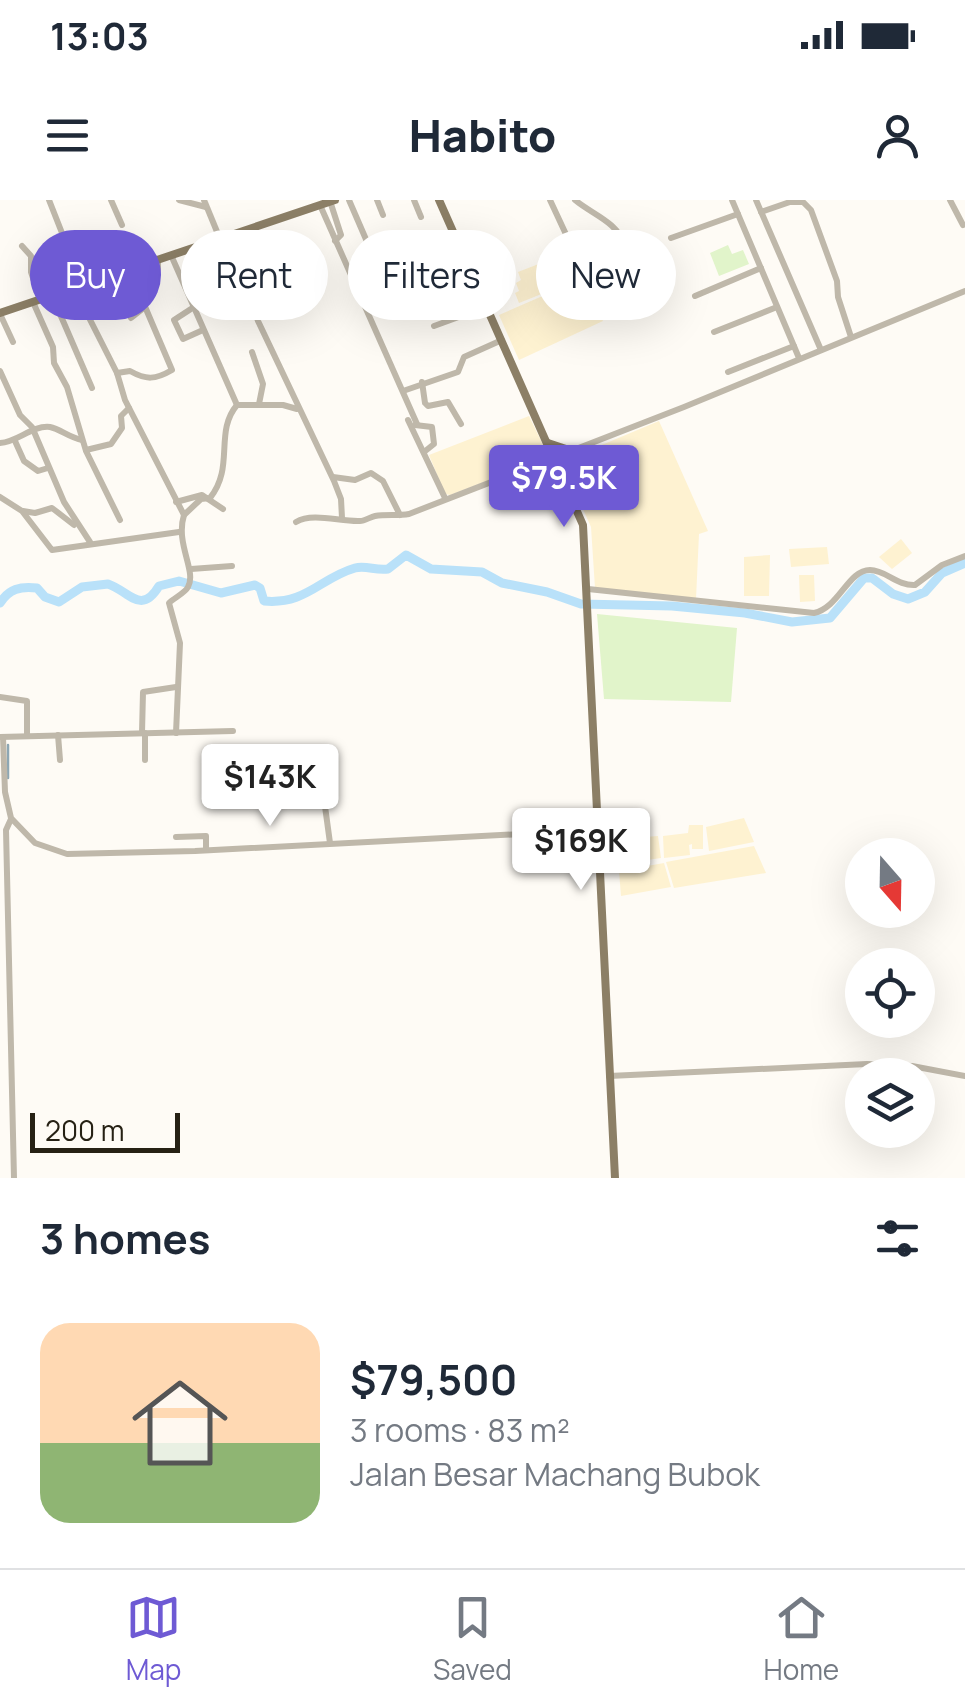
<!DOCTYPE html>
<html lang="en">
<head>
<meta charset="utf-8">
<style>
  body { margin:0; font-family:Manrope,sans-serif; background:#f6f6f7; color:#1f2937; height:100vh; display:flex; flex-direction:column; font-size:38px; white-space:nowrap }
  * { box-sizing:border-box; margin:0 }
  p { font-size:32px; color:#747a83 }
  .icon { flex:none; width:55px; height:55px; fill:none; stroke:currentColor; stroke-width:2; stroke-linecap:round; stroke-linejoin:round }
  .map { position:relative; height:978px; overflow:hidden }
  .sheet { display:flex; flex-direction:column; background:#fff; flex:1 }
  .sheet>* { flex:none }
  .hud { position:absolute; left:30px; top:30px; width:905px; height:90px; display:flex; gap:20px }
  .needle { width:65px; rotate:160deg }
  .fabs { position:absolute; left:845px; top:638px; display:grid; gap:20px }
  .fabs a { display:grid; place-items:center; width:90px; height:90px; border-radius:50%; background:#fff; box-shadow:0 10px 40px #0002; font-size:50px }
  .scale { position:absolute; left:30px; bottom:25px; width:150px; box-sizing:border-box; padding-left:10px; border:5px solid #262114; border-top:0; font-size:28px; line-height:35px; white-space:nowrap; color:#262114; -webkit-text-stroke:8px #fefbf5; paint-order:stroke }
  .price { position:absolute; translate:-50% -85px; padding:0 22px; border-radius:10px; background:#fff; color:#222; font-size:32px; line-height:65px; filter:drop-shadow(0 2px 5px #0008) }
  .price::after { content:''; position:absolute; left:50%; top:60px; width:30px; height:22px; margin-left:-15px; background:inherit; clip-path:polygon(0 0,100% 0,50% 100%) }
  .price.selected { background:#6e5ad4; color:#fff }
  ul { padding:0; list-style:none }
  li { display:flex; align-items:center; gap:30px; height:250px; padding:0 40px }
  li span { display:grid; place-items:center; flex:none; width:280px; height:200px; border-radius:30px; color:#555 }
  li>.icon { margin-inline-start:auto }
  span .icon { width:120px; height:120px; fill:#fffc; stroke-width:1 }
  li b { font-size:42px }
  h2 { display:flex; justify-content:space-between; align-items:center; height:120px; padding:0 40px; font-size:42px }
  .tag { padding:0 35px; border-radius:45px; background:#fff; box-shadow:0 10px 40px #0002; font-size:35px; line-height:90px }
  .tag.selected { background:#6e5ad4; color:#fff }
  .status { display:flex; justify-content:space-between; align-items:center; height:70px; padding:0 50px; background:#fff; direction:ltr }
  .status svg { height:28px; fill:currentColor }
  header { display:flex; justify-content:space-between; align-items:center; height:130px; padding:0 40px; background:#fff; font-size:45px; font-weight:800 }
  .tabs { display:flex; justify-content:space-around; align-items:center; height:140px; border-top:2px solid #e0e1e3; background:#fff; font-size:28px; color:#747a83 }
  .tabs a { display:grid; justify-items:center; gap:5px }
  .tabs .selected { color:#6e5ad4 }
  .map>svg:first-child { display:block }
  .built { fill:#fef2d1 }
  .green { fill:#e1f4ca }
  .lines { fill:none; stroke-linecap:round; stroke-linejoin:round }
  .stream { stroke:#8da7b4; stroke-width:2.5 }
  .river { stroke:#b9e1f9; stroke-width:9 }
  .minor { stroke:#bfb8aa; stroke-width:6 }
  .major { stroke:#8c7f66; stroke-width:8 }
</style>
</head>
<body>
<div class="status"><b>13:03</b><svg viewBox="0 0 49 12"><path d="M0 12V9h3v3zM5 12V6h3v6zM10 12V3h3v9zM15 12V0h3v12zM26 1h20v11H26zM47 4h2v5h-2z"/></svg></div>
<header><svg class="icon" aria-label="menu" viewBox="0 0 24 24"><path d="M4 6h16M4 12h16M4 18h16"/></svg>Habito<svg class="icon" aria-label="person" viewBox="0 0 24 24"><circle cx="12" cy="8" r="4"/><path d="M4 21q1-7 8-7t8 7"/></svg></header>
<div class="map">
<svg width="965" height="978" viewBox="0 0 965 978">
  <rect width="100%" height="100%" fill="#fefbf5"/>
  <g class="built">
    <polygon points="554,58 561,74 540,82 544,93 519,103 515,93 519,91 516,83 521,80 518,72"/>
    <polygon points="584,78 603,121 519,160 499,115"/>
    <polygon points="529,216 549,257 450,295 445,294 429,255"/>
    <polygon points="659,221 708,331 699,334 696,399 595,388 591,327 566,271 573,257"/>
    <polygon points="901,339 912,353 892,369 879,357"/>
    <polygon points="827,347 829,364 791,367 789,349"/>
    <polygon points="770,355 769,396 744,396 744,357"/>
    <polygon points="799,375 814,375 815,401 800,402"/>
    <polygon points="744,618 754,642 709,651 706,627"/>
    <polygon points="689,625 703,625 703,649 692,649 692,644 689,645 690,655 664,658 663,636 688,633"/>
    <polygon points="658,636 661,658 605,666 607,640"/>
    <polygon points="754,646 766,673 674,688 666,662"/>
    <polygon points="664,663 671,687 621,696 619,671"/>
  </g>
  <g class="green">
    <polygon points="728,45 732,54 743,50 749,64 719,76 710,53"/>
    <polygon points="597,414 737,428 731,502 604,499"/>
  </g>
  <g class="lines">
    <polyline class="stream" points="8,578 8,545"/>
    <path class="river" d="M0,403C9,389 20,386 37,388L45,397L59,402L82,387L108,384C129,391 141,416 159,386L179,381L221,393L255,385L260,388L264,401C306,405 320,378 355,368C366,365 376,371 388,369L406,355L431,369L482,372L502,383L547,392L581,404L672,406L745,413L792,422L830,418L864,378H872L893,394L908,399L925,392L942,373L965,363"/>
    <g class="minor">
      <polyline points="49,0 62,33 82,53 91,82"/>
      <polyline points="111,0 122,25"/>
      <polyline points="179,0 206,7"/>
      <polyline points="204,0 220,39"/>
      <polyline points="349,0 368,44 372,47 426,46 442,52 460,49"/>
      <polyline points="377,0 383,15"/>
      <polyline points="414,0 421,17"/>
      <path d="M550,0L591,88C601,101 605,100 620,95L625,45C616,21 593,15 575,0"/>
      <polyline points="732,0 799,158"/>
      <polyline points="756,0 821,150"/>
      <polyline points="950,0 963,25"/>
      <polyline points="330,1 341,35 335,41"/>
      <polyline points="320,5 417,224"/>
      <polyline points="761,12 790,2 803,2 811,10 837,81 838,97 851,137"/>
      <polyline points="251,28 273,73"/>
      <polyline points="231,35 258,121 334,281 341,299 342,318"/>
      <polyline points="671,38 738,14"/>
      <polyline points="22,46 31,56 31,72 40,99"/>
      <polyline points="171,55 237,205 283,205 297,209"/>
      <polyline points="144,64 153,72 158,69 158,59"/>
      <path d="M74,88L117,173L125,200L184,315C175,344 197,371 188,387C185,393 174,398 169,403L180,443L176,533"/>
      <polyline points="695,96 761,68"/>
      <polyline points="47,97 57,107 92,188"/>
      <polyline points="33,102 53,147 54,163 67,187 86,251 120,320"/>
      <polyline points="57,107 68,106 76,96"/>
      <polyline points="194,107 174,120 183,139 203,130"/>
      <polyline points="0,114 13,142"/>
      <polyline points="131,118 145,107"/>
      <polyline points="434,126 486,107"/>
      <polyline points="714,132 777,107"/>
      <polyline points="252,152 263,184 259,204"/>
      <polyline points="0,171 20,215 32,227 64,302 90,342"/>
      <polyline points="728,172 794,146"/>
      <path d="M117,173L130,171C146,180 155,180 172,170L129,69"/>
      <polyline points="422,182 425,203 428,206 448,202 461,224"/>
      <polyline points="403,191 458,172 464,157 502,140"/>
      <polyline points="408,220 445,298"/>
      <polyline points="415,225 432,227 434,244 424,252"/>
      <polyline points="15,241 24,261 38,271 48,268"/>
      <path d="M0,243C18,242 32,225 50,227C60,229 70,238 82,240"/>
      <polyline points="86,250 111,244 122,228 121,216 129,208"/>
      <polyline points="333,277 355,280 371,273 383,281 400,315"/>
      <polyline points="0,297 22,311 52,350 179,332"/>
      <polyline points="176,302 202,295 223,309"/>
      <polyline points="23,311 35,313 52,308 74,325"/>
      <path d="M184,315L201,299L210,298C235,267 214,232 237,205"/>
      <path d="M296,322C313,312 340,322 360,321C365,321 370,317 375,316C386,314 398,316 409,314L684,207L965,91"/>
      <polyline points="191,369 232,366"/>
      <path d="M588,389L814,413C839,408 848,370 870,370C886,370 897,386 915,385L942,365L965,356"/>
      <polyline points="0,497 27,501 27,536"/>
      <polyline points="142,533 143,492 176,487"/>
      <polyline points="145,533 145,560"/>
      <polyline points="58,535 60,560"/>
      <polyline points="0,537 233,531"/>
      <polyline points="3,537 5,592 11,618 35,643 67,654 195,651 597,630"/>
      <polyline points="298,573 300,586 324,599 330,643"/>
      <polyline points="11,619 6,630 14,978"/>
      <polyline points="176,637 206,636 206,650"/>
      <polyline points="609,876 867,864 912,866 965,876"/>
    </g>
    <g class="major">
      <polyline points="439,0 583,325 615,978"/>
      <polyline points="0,113 335,0"/>
      <polyline points="548,243 572,251"/>
      <polyline points="563,276 565,262 574,250"/>
    </g>
  </g>
</svg>
<div class="fabs">
<a><svg class="needle" viewBox="-14 -14 28 28"><path d="M0-13l5 13h-10z" fill="#e53935"/><path d="M0 13l5-13h-10z" fill="#747a83"/></svg></a>
<a><svg class="icon" aria-label="locate" viewBox="0 0 24 24"><circle cx="12" cy="12" r="6"/><path d="M12 2v4M12 18v4M2 12h4M18 12h4"/></svg></a>
<a><svg class="icon" aria-label="layers" viewBox="0 0 24 24"><path d="M12 4l9 5-9 5-9-5zM3 14l9 5 9-5"/></svg></a>
</div>
<div class="scale">200 m</div>
<b class="price selected" style="left:564px;top:330px">$79.5K</b>
<b class="price" style="left:270px;top:629px">$143K</b>
<b class="price" style="left:581px;top:693px">$169K</b>
<div class="hud">
<a class="tag selected">Buy</a>
<a class="tag">Rent</a>
<a class="tag">Filters</a>
<a class="tag">New</a>
</div>
</div>
<section class="sheet">
<h2>3 homes<svg class="icon" aria-label="filters" viewBox="0 0 24 24"><path d="M4 7h16M4 17h16"/><circle cx="9" cy="7" r="2"/><circle cx="15" cy="17" r="2"/></svg></h2>
<ul>
<li><span style="background:linear-gradient(#ffd9b3 60%,#8fb573 0)"><svg class="icon" aria-label="home" viewBox="0 0 24 24"><path d="M3 11l9-7 9 7M6 9v11h12V9"/></svg></span><div><b>$79,500</b><p>3 rooms · 83 m²</p><p>Jalan Besar Machang Bubok</p></div></li>
</ul>
</section>
<nav class="tabs">
<a class="selected"><svg class="icon" aria-label="map" viewBox="0 0 24 24"><path d="M3 6l6-2 6 2 6-2v14l-6 2-6-2-6 2zM9 4v14M15 6v14"/></svg>Map</a>
<a><svg class="icon" aria-label="saved" viewBox="0 0 24 24"><path d="M7 4h10v16l-5-4-5 4z"/></svg>Saved</a>
<a><svg class="icon" aria-label="home" viewBox="0 0 24 24"><path d="M3 11l9-7 9 7M6 9v11h12V9"/></svg>Home</a>
</nav>
</body>
</html>
